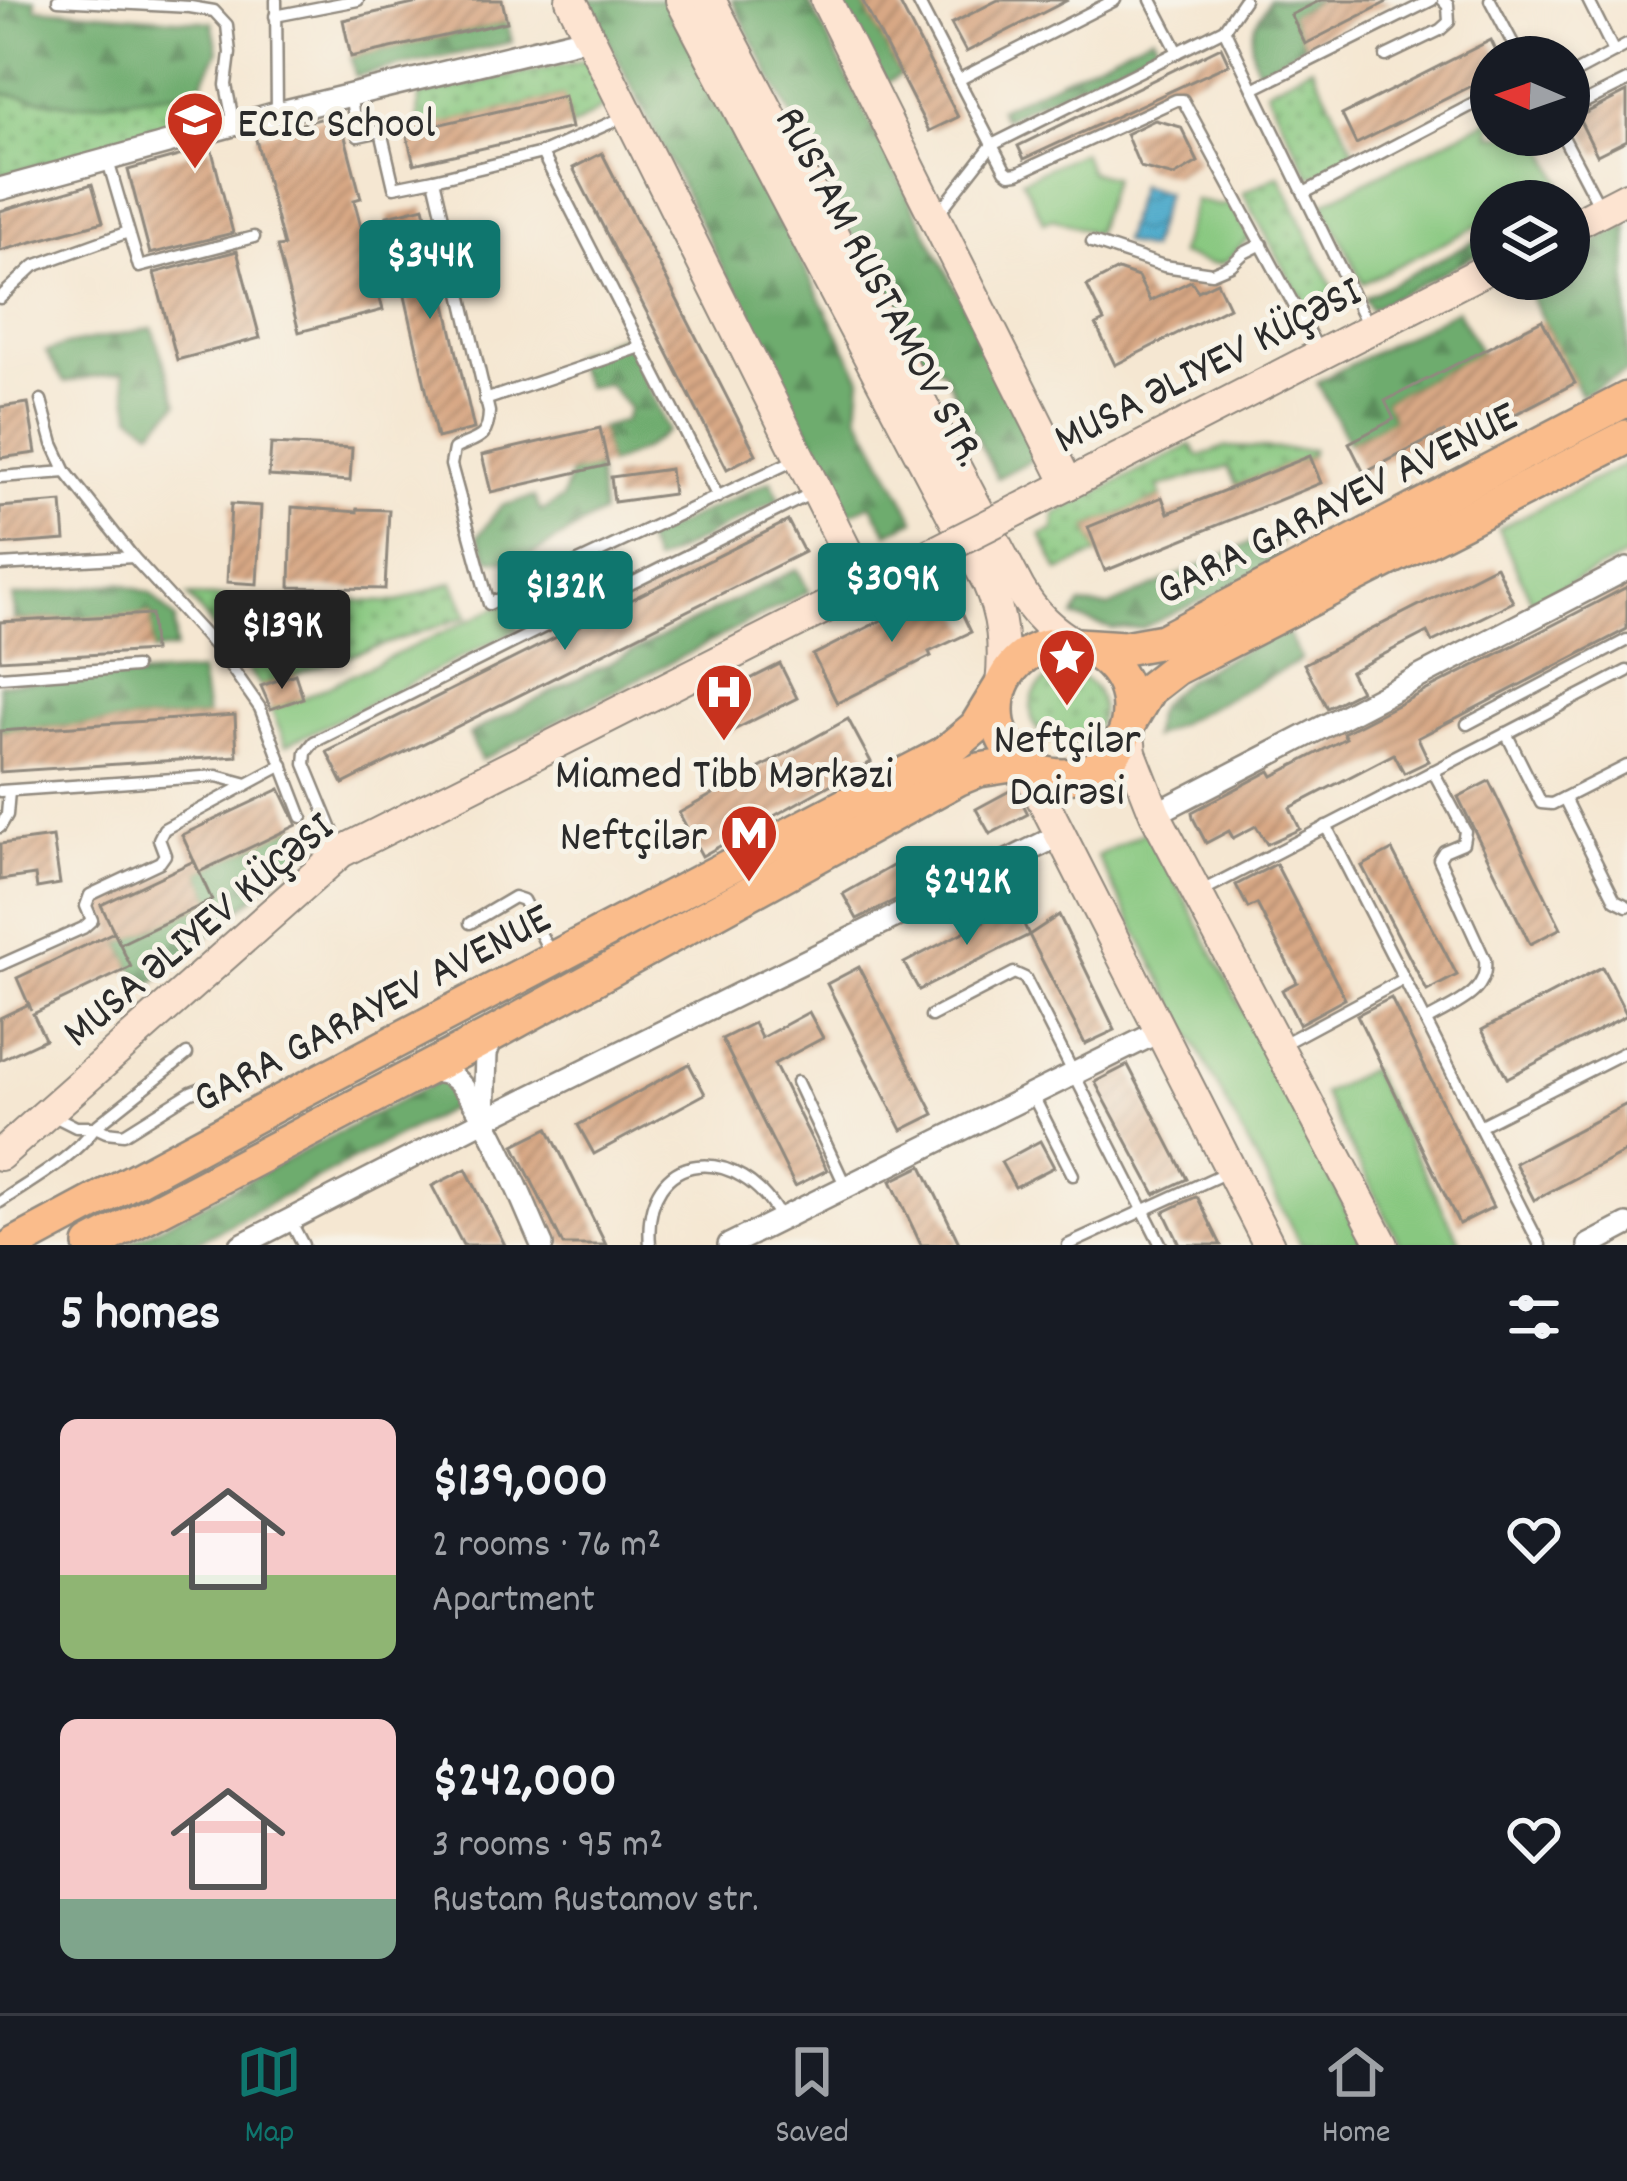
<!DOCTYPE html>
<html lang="en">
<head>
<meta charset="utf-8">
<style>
  body { margin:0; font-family:Dekko,sans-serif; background:#242831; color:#f1f3f6; height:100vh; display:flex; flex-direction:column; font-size:45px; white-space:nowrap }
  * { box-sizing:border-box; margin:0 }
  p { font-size:39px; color:#9ea1a6 }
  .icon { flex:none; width:66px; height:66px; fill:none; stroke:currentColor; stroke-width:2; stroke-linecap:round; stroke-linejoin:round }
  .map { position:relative; height:1245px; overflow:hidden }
  .details { display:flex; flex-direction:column; background:#171b24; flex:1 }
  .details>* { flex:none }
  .needle { width:78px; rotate:272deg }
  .fabs { position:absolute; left:1470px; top:36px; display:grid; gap:24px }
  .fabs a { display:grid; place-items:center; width:120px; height:120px; border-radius:50%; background:#171b24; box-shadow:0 6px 18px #0003; font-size:60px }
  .price { position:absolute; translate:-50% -102px; padding:0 27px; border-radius:12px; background:#0f766e; color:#fff; font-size:39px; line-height:78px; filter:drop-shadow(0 3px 6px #0008) }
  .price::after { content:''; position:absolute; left:50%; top:72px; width:36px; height:27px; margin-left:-18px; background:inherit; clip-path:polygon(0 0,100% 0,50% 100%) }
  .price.current { background:#222; color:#fff }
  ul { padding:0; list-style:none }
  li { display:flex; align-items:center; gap:36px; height:300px; padding:0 60px }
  li span { display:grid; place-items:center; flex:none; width:336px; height:240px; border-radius:18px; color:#555 }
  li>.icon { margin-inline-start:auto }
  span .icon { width:144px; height:144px; fill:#fffc; stroke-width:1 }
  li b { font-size:51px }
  h2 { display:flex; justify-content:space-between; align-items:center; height:144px; padding:0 60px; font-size:51px }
  .dock { display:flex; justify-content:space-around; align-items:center; height:168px; border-top:3px solid #363941; background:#171b24; font-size:33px; color:#9ea1a6 }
  .dock a { display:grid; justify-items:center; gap:6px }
  .dock .current { color:#0f766e }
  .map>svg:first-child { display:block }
  .grass { fill:url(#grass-dots); stroke:#5a7a56; stroke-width:3 }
  .forest { fill:url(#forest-firs); stroke:#4c6c4c; stroke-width:3 }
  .park { fill:#88c880; stroke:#5a7a56; stroke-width:3 }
  .water { fill:url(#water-waves); stroke:#3c6a7a; stroke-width:3 }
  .building { fill:url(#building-hatch) }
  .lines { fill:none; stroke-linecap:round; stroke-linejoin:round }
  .lane-casing { stroke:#90897e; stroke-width:15 }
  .street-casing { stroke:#90897e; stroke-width:26 }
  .secondary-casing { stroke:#90897e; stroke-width:34 }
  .primary-casing { stroke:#90897e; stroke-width:38 }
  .lane { stroke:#fff; stroke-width:10 }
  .street { stroke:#fff; stroke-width:21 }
  .secondary { stroke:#fde4d1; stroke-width:30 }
  .primary { stroke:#fabc8b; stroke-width:33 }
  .secondary-bridge-casing { stroke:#90897e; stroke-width:34; stroke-linecap:butt }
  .secondary-bridge { stroke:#fde4d1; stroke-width:30 }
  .labels { text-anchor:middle; stroke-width:10; stroke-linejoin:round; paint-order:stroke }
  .poi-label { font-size:45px; fill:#2b2b2b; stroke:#f7f3e8 }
  .street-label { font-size:45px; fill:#2b2b2b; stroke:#f7f3e8 }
</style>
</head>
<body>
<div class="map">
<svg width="1627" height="1245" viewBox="0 0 1627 1245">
  <defs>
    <pattern id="grass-dots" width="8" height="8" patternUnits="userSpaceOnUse" patternTransform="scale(3)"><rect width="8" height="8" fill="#88c880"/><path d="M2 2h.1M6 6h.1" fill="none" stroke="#6fa369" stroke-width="1.8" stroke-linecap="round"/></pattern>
    <pattern id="forest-firs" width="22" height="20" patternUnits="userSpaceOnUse" patternTransform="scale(3)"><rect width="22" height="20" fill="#6eac6e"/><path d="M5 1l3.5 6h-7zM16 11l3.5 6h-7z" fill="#5b8c5b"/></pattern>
    <pattern id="water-waves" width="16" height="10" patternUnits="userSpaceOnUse" patternTransform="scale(3)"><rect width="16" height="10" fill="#4ca9ca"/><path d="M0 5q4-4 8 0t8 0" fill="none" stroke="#3f8aa4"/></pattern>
    <pattern id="building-hatch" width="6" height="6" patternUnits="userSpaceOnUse" patternTransform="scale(3)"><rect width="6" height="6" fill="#d8a885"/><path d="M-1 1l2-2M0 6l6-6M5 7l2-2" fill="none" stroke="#af896d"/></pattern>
  </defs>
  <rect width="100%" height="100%" fill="#f7f3e8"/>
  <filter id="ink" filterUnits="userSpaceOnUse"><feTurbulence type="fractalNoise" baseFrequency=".00833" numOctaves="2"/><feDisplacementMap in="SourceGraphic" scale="24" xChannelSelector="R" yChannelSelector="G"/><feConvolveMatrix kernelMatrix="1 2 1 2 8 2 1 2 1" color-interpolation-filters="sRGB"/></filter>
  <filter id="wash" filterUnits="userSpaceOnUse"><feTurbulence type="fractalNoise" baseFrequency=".004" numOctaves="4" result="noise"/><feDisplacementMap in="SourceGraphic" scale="48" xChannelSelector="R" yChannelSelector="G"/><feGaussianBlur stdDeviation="2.7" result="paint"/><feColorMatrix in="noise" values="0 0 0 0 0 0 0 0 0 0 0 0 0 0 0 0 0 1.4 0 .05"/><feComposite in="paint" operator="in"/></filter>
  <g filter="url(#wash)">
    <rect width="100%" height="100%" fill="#f5e7d2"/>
    <g class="grass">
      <polygon points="587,60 605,106 571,128 563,96 418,130 419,96"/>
      <polygon points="1312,66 1357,156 1310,177 1266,90"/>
      <polygon points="198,90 213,116 0,176 0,93 75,105"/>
      <polygon points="1279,175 1337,296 1308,312 1243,193"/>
      <polygon points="1191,445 1199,457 1225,447 1312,450 1310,456 1237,485 1228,467 1158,487 1162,497 1088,527 1098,553 1059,571 1041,535 1054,530 1055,514"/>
      <polygon points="453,582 468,616 261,686 188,596 397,602"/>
      <circle cx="1066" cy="709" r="35"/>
    </g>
    <g class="forest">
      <polygon points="0,0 35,0 36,8 212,22 218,51 198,90 75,105 0,93"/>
      <polygon points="588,0 667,0 861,378 858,413 915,520 888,533 871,504 847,515"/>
      <polygon points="732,0 808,0 1040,455 997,478 943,370 912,354"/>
      <polygon points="836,0 862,0 900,75 879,87"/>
      <path d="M1269,0H1321L1291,15L1305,44L1258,71C1245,36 1252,31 1269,0Z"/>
      <polygon points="507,22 512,42 355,76 351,57"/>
      <polygon points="1153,35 1158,45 1004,119 999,109"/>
      <polygon points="1627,225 1627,372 1581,395 1522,280 1569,279 1569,255"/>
      <polygon points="1491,233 1491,247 1370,310 1364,298"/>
      <polygon points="1457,310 1480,352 1385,401 1394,419 1349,443 1317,382"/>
      <polygon points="152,328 178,403 152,430 132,415 123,372 64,382 46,352 66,345"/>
      <polygon points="625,334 668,431 642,450 608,465 600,428 624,421 629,408 608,384 586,387 570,355"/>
      <polygon points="597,467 602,513 520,562 489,559 478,536 501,506 534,497 541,512 562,499 571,473"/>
      <polygon points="771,481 780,499 654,563 644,540"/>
      <polygon points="1260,538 1282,538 1271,569 1142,628 1113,629 1074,617 1080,605 1108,607"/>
      <polygon points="797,569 809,591 481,760 469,734"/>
      <polygon points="119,583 150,593 175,619 175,649 153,651 150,614 14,621 13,597"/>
      <path d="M1286,631L1301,659L1296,663L1152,737C1153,728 1153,718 1157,710C1175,676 1251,648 1286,631Z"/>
      <polygon points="200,672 207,717 0,731 0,684"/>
      <polygon points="297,825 307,851 150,986 131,967 120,944 212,900 199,872"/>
      <polygon points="445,1077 459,1104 190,1245 125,1245"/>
    </g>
    <g class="park">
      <polygon points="1491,119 1491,135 1539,135 1562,183 1526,201 1491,201 1491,219 1363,283 1323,203"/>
      <polygon points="1082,152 1090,172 1113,177 1095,234 1053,218 1044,222 1022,180"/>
      <path d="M1195,200L1220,206L1231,202L1250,239C1238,244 1238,252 1228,260C1215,270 1193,258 1179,254Z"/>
      <polygon points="1627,463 1627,555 1532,602 1498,529"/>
      <polygon points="506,603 518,629 286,745 271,709 303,698"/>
      <polygon points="1149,830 1365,1245 1301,1245 1097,856"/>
      <polygon points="1370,1069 1462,1245 1401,1245 1323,1094"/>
    </g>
    <polygon class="water" points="1139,185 1166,193 1149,250 1122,242"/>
    <g id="blocks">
      <g class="building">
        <polygon points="431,0 502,0 507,22 351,57 343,20"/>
        <polygon points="862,0 898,0 958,117 929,131"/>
        <polygon points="998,0 1068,0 966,52 951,24"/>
        <polygon points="1321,0 1391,0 1305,44 1291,15"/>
        <polygon points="1491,40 1499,57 1491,57 1491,76 1356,144 1342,115"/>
        <polygon points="1221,47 1229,64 1024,159 1018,146"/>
        <polygon points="1627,92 1627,140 1597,155 1578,117"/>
        <polygon points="564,96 571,128 414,164 406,132"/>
        <polygon points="339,114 361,198 354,200 383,310 299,332 277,247 284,246 255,136"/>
        <polygon points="1155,120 1181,127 1198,162 1174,176 1140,167 1126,134"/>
        <polygon points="211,147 233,233 150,254 128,170"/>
        <polygon points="602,153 756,454 727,469 573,168"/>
        <polygon points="92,184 103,222 0,251 0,211"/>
        <polygon points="424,207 474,429 437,438 387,216"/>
        <polygon points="237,251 260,338 177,360 154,273"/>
        <polygon points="1118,270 1138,277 1150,301 1191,281 1198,291 1217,282 1229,307 1115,365 1096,325 1104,321 1087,286"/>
        <polygon points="1542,320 1575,383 1452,447 1444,432 1364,473 1349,443 1394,419 1385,401"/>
        <polygon points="28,403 36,453 0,458 0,407"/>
        <polygon points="600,428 608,465 491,492 482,455"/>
        <polygon points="271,444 352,448 350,481 269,476"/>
        <polygon points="1310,456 1321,483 1105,571 1088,527 1162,497 1168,513"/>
        <polygon points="670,469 673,494 614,502 611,477"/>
        <polygon points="62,502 65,540 0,545 0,507"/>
        <polygon points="231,504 261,506 257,584 227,582"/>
        <polygon points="292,507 357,512 357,509 389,510 385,589 290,587"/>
        <polygon points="788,521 804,552 343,784 327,752"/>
        <polygon points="1496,566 1513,602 1432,642 1427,632 1350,672 1360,691 1327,708 1304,664"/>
        <polygon points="949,586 971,632 929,652 931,656 837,703 813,655"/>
        <polygon points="1627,587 1627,629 1418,738 1429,761 1404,773 1394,754 1290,808 1300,829 1267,844 1256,826 1233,838 1229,831 1206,843 1193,818 1192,812 1270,771 1273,776 1346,738 1343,733"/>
        <polygon points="151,614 153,651 0,660 0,622"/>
        <polygon points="780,664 797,698 730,732 713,698"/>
        <polygon points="295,674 303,698 271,709 261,686"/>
        <polygon points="235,715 237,756 0,772 0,731"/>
        <polygon points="848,719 871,762 702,856 679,813"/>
        <polygon points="1489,781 1561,928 1530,944 1458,797"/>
        <polygon points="1015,788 1028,814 990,834 976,809"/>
        <polygon points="280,789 297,825 199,872 182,835"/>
        <polygon points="53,837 60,884 37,888 35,875 0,880 0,844"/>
        <polygon points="1392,850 1457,975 1427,991 1362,866"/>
        <polygon points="903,860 919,888 857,919 843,894"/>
        <polygon points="194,861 212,900 120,944 101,905"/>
        <polygon points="1276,864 1345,999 1299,1024 1282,990 1297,982 1257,904 1248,908 1236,885"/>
        <polygon points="1015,905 1029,935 919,990 904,963"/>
        <polygon points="1059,915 1115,1030 1085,1044 1029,935"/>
        <polygon points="114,932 131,967 33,1014 45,1039 0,1060 0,1018 29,1004 31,1010 17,978"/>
        <polygon points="859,967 934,1114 902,1130 827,984"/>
        <polygon points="1602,967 1627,1015 1507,1078 1482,1030"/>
        <polygon points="1391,998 1493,1207 1459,1224 1357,1015"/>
        <polygon points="809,1012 823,1038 774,1064 827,1170 795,1186 722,1039 754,1023 761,1038"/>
        <polygon points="689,1064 705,1094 594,1154 578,1125"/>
        <polygon points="1128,1065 1187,1179 1155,1194 1095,1082"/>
        <polygon points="1627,1104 1627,1151 1534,1200 1515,1163"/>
        <polygon points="548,1128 606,1245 563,1245 514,1145"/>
        <polygon points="1040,1141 1054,1167 1015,1187 1001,1162"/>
        <polygon points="922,1166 960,1245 921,1245 891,1181"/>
        <polygon points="466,1169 505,1245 463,1245 432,1186"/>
        <polygon points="1196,1197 1198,1198 1221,1245 1180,1245 1164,1212"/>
      </g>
    </g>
  </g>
  <g filter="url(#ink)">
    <use href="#blocks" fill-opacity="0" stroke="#90897e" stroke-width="3"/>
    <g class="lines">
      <g class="lane-casing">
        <g id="lane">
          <polyline points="58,0 190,7 214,11 227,25 230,53 226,85 234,125"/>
          <polyline points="276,0 277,113"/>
          <polyline points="917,0 1005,170 1010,174 1018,173 1176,100 1183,100 1320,353"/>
          <polyline points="1151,0 1178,52"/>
          <polyline points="1490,0 1520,57"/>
          <polyline points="1588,0 1614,52"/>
          <polyline points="275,16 358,0"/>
          <polyline points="1224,29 1368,326"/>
          <polyline points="1386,56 1440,30 1449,22 1448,5 1443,0"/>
          <polyline points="1569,76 1627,45"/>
          <polyline points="958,80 1115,0"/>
          <polyline points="1253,89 1432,0"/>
          <polyline points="350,96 358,136 381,131 394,187 434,179"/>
          <polyline points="1569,110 1627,81"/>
          <path d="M626,116L542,153L434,179L489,412C488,441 477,437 454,449L451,465L489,604L797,459"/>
          <polyline points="1562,135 1600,207"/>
          <polyline points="542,153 718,497"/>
          <polyline points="108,161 139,267 254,237"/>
          <polyline points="1304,193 1491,95"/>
          <polyline points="938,214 992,145 1224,29 1244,0"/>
          <polyline points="1092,242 1164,266 1212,273 1231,265 1244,253 1262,244"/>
          <polyline points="0,298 34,266 128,232"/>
          <polyline points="41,400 53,444 66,472 133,557 222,654 260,708 302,817"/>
          <polyline points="485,400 641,347"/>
          <polyline points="0,477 66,472"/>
          <polyline points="0,565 133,557"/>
          <polyline points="0,677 135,667"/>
          <polyline points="1467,724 1627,640"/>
          <polyline points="1506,733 1541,803 1552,804 1627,766"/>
          <polyline points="0,791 217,776 247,784"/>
          <polyline points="1564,798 1615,900 1627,906"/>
          <polyline points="1326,826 1540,1245"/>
          <polyline points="0,827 7,815 9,791"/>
          <polyline points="340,849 305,764 306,752 314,742 816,491"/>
          <polyline points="1200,892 1627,671"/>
          <polyline points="470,923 514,897 523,900 552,956"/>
          <polyline points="0,965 83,928 92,920 86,906 90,895 160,862 165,855 159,839 164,829 283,765"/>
          <polyline points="931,1016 1014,973 1025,978 1161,1245"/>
          <path d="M1426,1021C1452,1005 1489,995 1485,960L1439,859L1444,851L1463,843L1465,831L1433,771"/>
          <polyline points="1281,1045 1404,979"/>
          <polyline points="797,1082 846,1187"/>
          <polyline points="1032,1094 1073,1175"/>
          <polyline points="50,1114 76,1127 95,1127 187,1054"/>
          <polyline points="1479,1126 1627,1051"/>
          <path d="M0,1202C32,1180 73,1159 95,1127L106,1132L124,1134L191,1092L207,1086"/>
          <polyline points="290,1220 303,1245"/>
          <path d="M650,1245C641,1145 741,1143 781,1219"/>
          <polyline points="1068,1245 1227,1172"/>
        </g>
      </g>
      <g class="street-casing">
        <g id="street">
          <polyline points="0,189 277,113 590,37"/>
          <polyline points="1155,814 1627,569"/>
          <path d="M424,1072C434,1071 442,1071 451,1076C482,1096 525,1208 542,1245"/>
          <polyline points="484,1119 486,1054 493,1034"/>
          <polyline points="241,1245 484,1120 1060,835"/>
          <polyline points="729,1245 1160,1031"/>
          <polyline points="1589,1245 1627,1225"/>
        </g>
      </g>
      <g class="secondary-casing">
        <g id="secondary">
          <polyline points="571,0 865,588"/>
          <path d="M681,0L987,581C1003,617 1005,647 1001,686"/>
          <path d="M710,0L1019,588C1034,614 1051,630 1077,645"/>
          <polyline points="826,0 1068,484"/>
          <polyline points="1569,227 1627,197"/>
          <polyline points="1020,509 1491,267"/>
          <polyline points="1128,725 1131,753 1155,814 1383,1245"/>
          <polyline points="1024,763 1269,1245"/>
          <polyline points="0,1155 341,852 927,556"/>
        </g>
      </g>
      <g class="primary-casing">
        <g id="primary">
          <circle cx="1063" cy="710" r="66"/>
          <polyline points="1077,645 1124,648 1163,641 1627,399"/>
          <polyline points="1128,725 1149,689 1176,668 1627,437"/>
          <polyline points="14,1245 280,1102 945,753 976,727 1001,686"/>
          <polyline points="91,1245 493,1034 957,779 979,770 1024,763"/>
        </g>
      </g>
      <use href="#lane" class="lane"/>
      <use href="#street" class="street"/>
      <use href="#secondary" class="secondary"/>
      <use href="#primary" class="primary"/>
      <g class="secondary-bridge-casing">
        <polyline id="secondary-bridge" points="927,556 1020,509"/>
      </g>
      <use href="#secondary-bridge" class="secondary-bridge"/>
    </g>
  </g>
  <defs>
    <g id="school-pin" transform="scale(3)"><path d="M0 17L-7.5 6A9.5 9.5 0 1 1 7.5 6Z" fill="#c8321e" stroke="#f7f3e8"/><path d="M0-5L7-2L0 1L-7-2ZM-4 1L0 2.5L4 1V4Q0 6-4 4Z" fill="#fff"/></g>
    <g id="sight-pin" transform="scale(3)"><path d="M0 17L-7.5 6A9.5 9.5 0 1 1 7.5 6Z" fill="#c8321e" stroke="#f7f3e8"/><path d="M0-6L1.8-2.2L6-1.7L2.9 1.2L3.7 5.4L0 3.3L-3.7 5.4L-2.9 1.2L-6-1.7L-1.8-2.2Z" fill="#fff"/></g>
    <g id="hospital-pin" transform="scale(3)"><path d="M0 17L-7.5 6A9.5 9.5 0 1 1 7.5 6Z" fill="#c8321e" stroke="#f7f3e8"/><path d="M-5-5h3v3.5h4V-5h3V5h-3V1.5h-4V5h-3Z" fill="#fff"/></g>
    <g id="metro-pin" transform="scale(3)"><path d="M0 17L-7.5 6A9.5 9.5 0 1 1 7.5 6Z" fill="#c8321e" stroke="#f7f3e8"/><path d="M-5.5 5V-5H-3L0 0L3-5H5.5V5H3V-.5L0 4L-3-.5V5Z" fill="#fff"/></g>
  </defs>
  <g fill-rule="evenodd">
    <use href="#school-pin" x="195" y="120"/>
    <use href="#sight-pin" x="1067" y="657"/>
    <use href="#hospital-pin" x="724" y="692"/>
    <use href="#metro-pin" x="749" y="833"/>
  </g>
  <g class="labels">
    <g class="poi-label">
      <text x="237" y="136" text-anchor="start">ECIC School</text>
      <text x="1067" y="752">Neftçilər<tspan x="1067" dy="52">Dairəsi</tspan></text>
      <text x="724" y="787">Miamed Tibb Mərkəzi</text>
      <text x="707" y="849" text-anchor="end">Neftçilər</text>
    </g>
    <g class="street-label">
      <text transform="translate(883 285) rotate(62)" y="16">RUSTAM RUSTAMOV STR.</text>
      <text transform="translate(1206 362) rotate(-27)" y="16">MUSA ƏLIYEV KÜÇƏSI</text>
      <text transform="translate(1335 500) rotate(-27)" y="16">GARA GARAYEV AVENUE</text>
      <text transform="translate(196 927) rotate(-40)" y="16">MUSA ƏLIYEV KÜÇƏSI</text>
      <text transform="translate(370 1005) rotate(-28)" y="16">GARA GARAYEV AVENUE</text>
    </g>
  </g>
</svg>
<div class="fabs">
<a><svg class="needle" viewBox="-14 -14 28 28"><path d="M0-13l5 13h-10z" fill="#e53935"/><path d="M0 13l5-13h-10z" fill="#9ea1a6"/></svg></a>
<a><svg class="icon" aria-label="layers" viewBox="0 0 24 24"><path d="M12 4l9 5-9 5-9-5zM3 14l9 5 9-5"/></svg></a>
</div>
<b class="price" style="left:430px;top:322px">$344K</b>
<b class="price" style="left:892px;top:645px">$309K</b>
<b class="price" style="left:565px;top:653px">$132K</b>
<b class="price current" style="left:282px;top:692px">$139K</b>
<b class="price" style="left:967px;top:948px">$242K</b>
</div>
<section class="details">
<h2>5 homes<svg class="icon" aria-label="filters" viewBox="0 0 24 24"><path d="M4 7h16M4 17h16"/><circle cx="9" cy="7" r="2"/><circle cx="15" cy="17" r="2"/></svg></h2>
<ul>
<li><span style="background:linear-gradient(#f6c9c9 65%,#8fb573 0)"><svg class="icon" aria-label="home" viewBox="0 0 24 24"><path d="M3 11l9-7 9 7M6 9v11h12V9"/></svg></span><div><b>$139,000</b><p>2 rooms · 76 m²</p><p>Apartment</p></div><svg class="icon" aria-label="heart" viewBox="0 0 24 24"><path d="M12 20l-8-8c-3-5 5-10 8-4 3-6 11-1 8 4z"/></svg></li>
<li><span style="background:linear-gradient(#f6c9c9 75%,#7fa58c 0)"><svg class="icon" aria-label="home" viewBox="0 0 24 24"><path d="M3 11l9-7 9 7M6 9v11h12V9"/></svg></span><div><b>$242,000</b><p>3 rooms · 95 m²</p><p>Rustam Rustamov str.</p></div><svg class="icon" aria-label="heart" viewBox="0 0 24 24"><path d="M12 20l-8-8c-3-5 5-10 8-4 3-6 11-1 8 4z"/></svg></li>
</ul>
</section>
<nav class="dock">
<a class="current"><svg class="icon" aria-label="map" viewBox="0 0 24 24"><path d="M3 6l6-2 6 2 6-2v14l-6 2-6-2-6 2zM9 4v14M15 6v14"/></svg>Map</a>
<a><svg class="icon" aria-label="saved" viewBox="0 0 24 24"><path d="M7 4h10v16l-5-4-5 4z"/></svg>Saved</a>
<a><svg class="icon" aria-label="home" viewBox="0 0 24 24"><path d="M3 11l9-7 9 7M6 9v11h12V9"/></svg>Home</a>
</nav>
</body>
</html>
